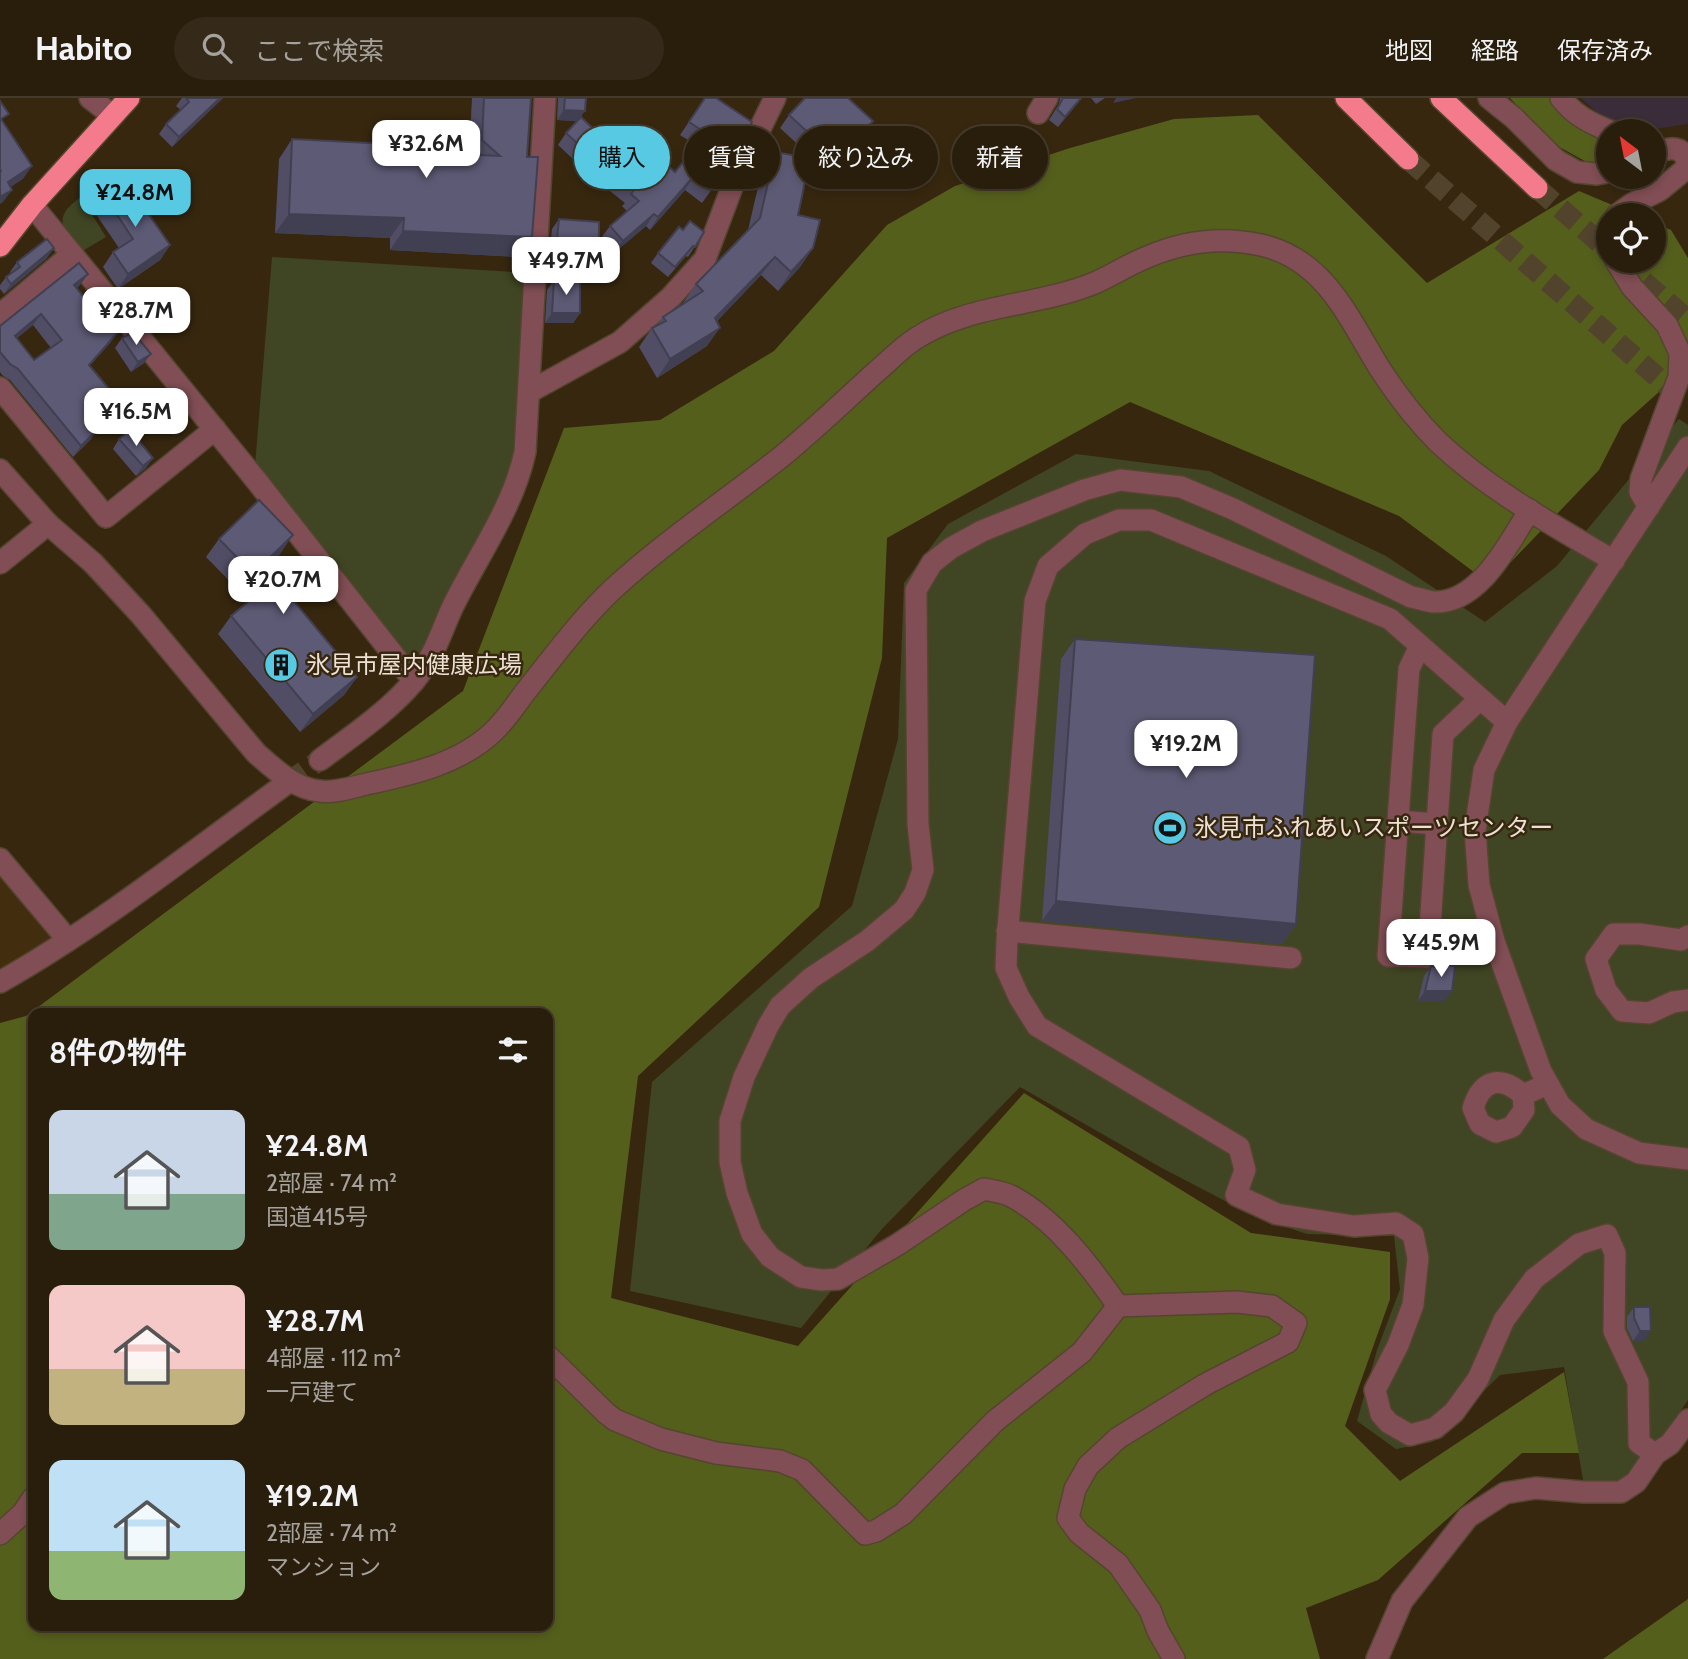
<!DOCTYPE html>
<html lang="ja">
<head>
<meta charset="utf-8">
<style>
  body { margin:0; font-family:Cabin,"Noto Sans JP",sans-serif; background:#352a19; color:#f1f3f6; height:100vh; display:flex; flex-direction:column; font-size:26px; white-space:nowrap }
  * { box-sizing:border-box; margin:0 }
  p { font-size:23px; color:#a5a29d }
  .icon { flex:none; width:38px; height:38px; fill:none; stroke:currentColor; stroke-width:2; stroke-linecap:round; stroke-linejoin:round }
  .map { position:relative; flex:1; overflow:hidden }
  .details { position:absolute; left:28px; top:910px; width:525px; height:623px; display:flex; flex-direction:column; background:#291d0b; border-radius:14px; box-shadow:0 4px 10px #0003,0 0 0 2px #453b2c }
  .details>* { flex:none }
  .banner { position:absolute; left:574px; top:28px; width:665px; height:63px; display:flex; gap:14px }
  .needle { width:46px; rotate:328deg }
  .buttons { position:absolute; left:1596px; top:21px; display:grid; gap:14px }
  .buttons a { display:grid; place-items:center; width:70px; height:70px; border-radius:50%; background:#291d0b; box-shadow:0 4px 10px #0003,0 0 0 2px #453b2c; font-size:35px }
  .price { position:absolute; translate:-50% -60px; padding:0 16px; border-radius:14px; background:#fff; color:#222; font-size:23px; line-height:46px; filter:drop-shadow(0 2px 4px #0008) }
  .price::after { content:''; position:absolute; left:50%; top:42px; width:21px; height:16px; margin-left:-10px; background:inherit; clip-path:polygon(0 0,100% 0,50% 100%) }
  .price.selected { background:#57c9e2; color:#111 }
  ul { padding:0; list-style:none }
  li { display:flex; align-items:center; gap:21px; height:175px; padding:0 21px }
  li span { display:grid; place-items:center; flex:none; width:196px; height:140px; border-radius:14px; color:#555 }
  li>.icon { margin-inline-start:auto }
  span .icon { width:84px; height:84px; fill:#fffc; stroke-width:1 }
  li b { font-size:30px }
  h2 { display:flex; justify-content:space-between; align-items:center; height:84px; padding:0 21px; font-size:30px }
  .pill { padding:0 24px; border-radius:32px; background:#291d0b; box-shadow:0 4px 10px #0003,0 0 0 2px #453b2c; font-size:24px; line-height:63px }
  .pill.selected { background:#57c9e2; color:#111 }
  header { display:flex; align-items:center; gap:42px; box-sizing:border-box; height:98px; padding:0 35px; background:#291d0b; border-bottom:2px solid #453b2c }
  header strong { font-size:33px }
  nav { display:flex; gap:38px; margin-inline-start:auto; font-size:24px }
  .search { width:490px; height:63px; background:#352a19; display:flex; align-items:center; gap:18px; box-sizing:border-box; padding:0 24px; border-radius:38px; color:#a5a29d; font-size:26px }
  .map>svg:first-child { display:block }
  .built { fill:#422d0e }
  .education { fill:#3a2c39 }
  .green { fill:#404623 }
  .forest { fill:#555f1c; fill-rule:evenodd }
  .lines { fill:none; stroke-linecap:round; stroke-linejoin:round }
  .minor-tunnel { stroke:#52432d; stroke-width:21; stroke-dasharray:21 10; stroke-linecap:butt }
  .highway-tunnel { stroke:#52432d; stroke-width:21; stroke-dasharray:21 10; stroke-linecap:butt }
  .minor-casing { stroke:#54452f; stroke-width:24 }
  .highway-casing { stroke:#54452f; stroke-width:24 }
  .minor { stroke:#804e54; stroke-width:21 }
  .highway { stroke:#f47b8c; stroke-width:21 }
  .wall { fill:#504d65; fill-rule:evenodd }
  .shaded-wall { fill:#413f52 }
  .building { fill:#5d5a75; stroke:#413f52; stroke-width:2; fill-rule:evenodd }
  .labels { text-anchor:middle; stroke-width:5; stroke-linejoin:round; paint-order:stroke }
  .poi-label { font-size:24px; fill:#ece1d4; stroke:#37270f; text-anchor:start }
</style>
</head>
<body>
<header>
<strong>Habito</strong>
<div class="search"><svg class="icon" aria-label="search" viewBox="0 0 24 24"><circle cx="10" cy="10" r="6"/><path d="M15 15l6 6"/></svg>ここで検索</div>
<nav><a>地図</a><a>経路</a><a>保存済み</a></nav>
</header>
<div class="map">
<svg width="1688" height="1561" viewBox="0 0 1688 1561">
  <rect width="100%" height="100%" fill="#37270f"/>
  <polygon class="built" points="0,770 58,840 0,872"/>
  <polygon class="education" points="1581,0 1688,0 1688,26 1642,33 1617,33"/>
  <g class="green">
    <path d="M81,99L106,139L79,155C63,130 51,120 81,99Z"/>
    <polygon points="272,159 529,175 512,369 500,409 426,550 410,559 255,368"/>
    <polygon points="1679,321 1688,327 1688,1302 1659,1344 1628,1383 1584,1388 1564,1269 1500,1277 1432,1344 1396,1351 1357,1323 1377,1252 1400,1191 1394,1138 1307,1136 1254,1118 1160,1069 1020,989 881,1132 801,1230 630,1193 652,984 852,808 898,641 904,485 948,426 1076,356 1209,373 1386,458 1485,524 1557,468"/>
  </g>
  <g class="forest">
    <polygon points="1510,0 1569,0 1608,33 1608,63 1592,67 1552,45"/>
    <path d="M1258,17L1427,185L1579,93L1636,117H1608V163H1654V125L1671,132L1688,160V268L1622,327L1599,372L1490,486L1399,418L1130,304L887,440L882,560L819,809L638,978L611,1200L798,1248L1024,995L1251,1135L1390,1154V1201L1345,1328L1400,1383L1564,1274L1579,1355H1522L1378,1482L1306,1510L1320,1561H0V925L26,918L463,593L564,330L660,322L774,253L887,127L955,88L1070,50L1174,21ZM33,915H548V1528H33Z"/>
    <polygon points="1688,1501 1688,1561 1603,1561"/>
  </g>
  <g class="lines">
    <polyline class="minor-tunnel" points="287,685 320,662"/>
    <g class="highway-tunnel">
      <polyline points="1408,61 1688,306"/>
      <polyline points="1537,90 1608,152"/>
      <polyline points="1620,163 1688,222"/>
    </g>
    <g class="minor-casing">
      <g id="minor">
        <polyline points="90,0 112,17"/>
        <polyline points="1489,0 1514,20 1556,62 1577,74 1597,76 1608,74"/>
        <path d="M1561,0C1574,17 1590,25 1610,33"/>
        <polyline points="1038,15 1047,0"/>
        <polyline points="32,107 256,382 414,583"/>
        <path d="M1617,117L1632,106L1660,92L1688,69C1686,47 1670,48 1654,56"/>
        <polyline points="1608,136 1608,139"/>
        <polyline points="1616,163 1632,189 1667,227 1680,255 1679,279 1641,381 1640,394 1649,409"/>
        <polyline points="0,217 72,156"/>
        <polyline points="0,290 106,419 215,331"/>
        <polyline points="529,294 620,244 671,199 705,161 734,84 775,0"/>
        <polyline points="1688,349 1507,624 1484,672 1475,732 1479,787 1494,843 1541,973 1560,1007 1586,1031 1639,1055 1688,1061"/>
        <path d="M0,372L48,426L93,465L141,517L256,655C274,671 295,691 320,693C334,695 350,690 362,687C408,677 459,667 494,633C506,622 516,606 526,593C554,558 581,521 614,490C667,442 725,403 781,359C814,332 845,302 876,274C889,263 901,250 915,241C968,206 1034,209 1092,186C1110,179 1127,167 1145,160C1183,143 1220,138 1261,147C1325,161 1349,221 1380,271C1397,297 1416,322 1438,344C1489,392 1553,427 1614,463"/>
        <polyline points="0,465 48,426"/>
        <polyline points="1420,548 1409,571 1388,858 1428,859 1443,636 1480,601"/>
        <polyline points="1507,624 1390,521 1151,422 1119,422 1085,436 1048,468 1035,503 1007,842 1006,870 1019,899 1037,928 1239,1049 1245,1072 1236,1097 1277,1116 1354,1128 1396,1125 1413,1136 1418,1160 1413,1207 1398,1247 1375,1292 1381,1316 1389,1325 1410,1337 1435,1330 1454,1314 1478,1281 1504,1222 1534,1181 1579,1146 1607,1137 1615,1155 1614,1233 1638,1284 1639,1345 1655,1356"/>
        <path d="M320,662C353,637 388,614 414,583C435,558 440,536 453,508C478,457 513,410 525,354L545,0"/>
        <polyline points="1398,723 1437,726"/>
        <polyline points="0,761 68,842"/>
        <polyline points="1007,833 1291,860"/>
        <polyline points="1688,838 1681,842 1640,836 1614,836 1596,861 1606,892 1622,913 1649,915 1673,904 1688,902"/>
        <path d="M0,884C101,827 193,753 287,685"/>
        <path d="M1523,997C1501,977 1482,981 1473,1010L1480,1026L1496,1034L1512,1029L1524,1012L1523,997L1548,986"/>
        <path d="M1118,1208C1090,1168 1055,1121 1011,1098C1003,1094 993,1093 984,1091L964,1102L897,1147L838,1181L822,1182L801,1179L770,1159L752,1136L737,1095L730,1064V1023L744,979L768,928L780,908L811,880L867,843L904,812L915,795L923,772L918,726L916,492L932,465L951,450L982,433L1084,392L1120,382L1181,389L1233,411L1411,499C1418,500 1426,503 1433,504C1480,506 1509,444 1530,412"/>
        <polyline points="548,1258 606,1315 615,1322 661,1341 716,1355 780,1363 802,1372 865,1436 876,1433 903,1416 995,1323 1082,1254 1118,1208 1237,1204 1272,1208 1296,1225 1288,1244 1206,1286 1118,1340 1088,1368 1075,1391 1068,1420 1079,1435 1118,1466 1150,1512 1158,1533 1174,1561"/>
        <polyline points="0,1436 23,1415 33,1400"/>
        <polyline points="1377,1561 1402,1503 1468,1419 1505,1395 1536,1390 1583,1394 1621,1394 1636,1384 1655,1356 1670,1346 1688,1322"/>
      </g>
    </g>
    <g class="highway-casing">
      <g id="highway">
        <polyline points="1346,0 1408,61"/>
        <polyline points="1441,0 1537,90"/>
        <polyline points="0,148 32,107 129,0"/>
      </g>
    </g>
    <use href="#minor" class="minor"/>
    <use href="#highway" class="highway"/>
  </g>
  <g class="wall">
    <polygon points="182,0 223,0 172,49 159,36 166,26 181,12 176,8"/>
    <polygon points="472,0 531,0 527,59 532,139 518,159 390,152 390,140 275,135 279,61 292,41 407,54 469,56"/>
    <polygon points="558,0 586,0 581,20 609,46 656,76 675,74 696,47 680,37 705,0 733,62 702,105 685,92 650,132 646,128 614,155 601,140 610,128 627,113 622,108 625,105 591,78 558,47 566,35 577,23 557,22"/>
    <polygon points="805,0 849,0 848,1 864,36 829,75 780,30 789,17"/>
    <polygon points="1060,0 1082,0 1058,29 1049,22 1059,6"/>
    <polygon points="1091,0 1105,0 1096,6"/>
    <polygon points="775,54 798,117 813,150 800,169 778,193 761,177 717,223 707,248 657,280 639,249 652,230 656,229 663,219 683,205 696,186 748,132 762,72"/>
    <polygon points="104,97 170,147 160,162 118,191 103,169 113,154 119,150 93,112"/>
    <polygon points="559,121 599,154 592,163 549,161 552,131"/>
    <polygon points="704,134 688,159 686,158 668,179 651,165 658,155"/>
    <polygon points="47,160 4,196 0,191 0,187 6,179 11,176 10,174 17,164"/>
    <polygon points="554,182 580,215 573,225 545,225 547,192"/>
    <path d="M80,187L77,190L96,214L118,234L110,245L89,268L111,314L97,327L91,341L73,359L10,282L2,277L0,274V228ZM33,227L51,250L34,262L17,240Z"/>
    <polygon points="122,240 151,256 144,265 131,274 115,250"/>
    <polygon points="119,341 146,370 136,378 113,351"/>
    <polygon points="219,441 280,456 266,469 357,579 344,597 300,634 218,536 231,518 249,503 206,459"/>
    <polygon points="1075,541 1296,826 1282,846 1042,823 1061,561"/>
    <polygon points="1441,866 1445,903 1418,903 1424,878 1431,868 1438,869"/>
    <polygon points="1634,1209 1644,1243 1633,1243 1627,1230 1627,1219"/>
  </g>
  <g class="shaded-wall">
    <polygon points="220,0 223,0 172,49 179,39"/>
    <polygon points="1081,0 1082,0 1058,29 1065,19"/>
    <polygon points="1116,0 1136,0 1113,5"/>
    <polygon points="564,12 585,13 578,23 557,22"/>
    <polygon points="873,23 864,36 829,75 838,62"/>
    <polygon points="32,68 23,81 0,96 8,84"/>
    <polygon points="693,79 685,92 650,132 658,119"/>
    <polygon points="12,92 3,104 0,106 0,99"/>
    <polygon points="289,116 404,120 390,140 275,135"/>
    <polygon points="654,116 646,128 614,155 623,143"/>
    <polygon points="403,133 532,139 518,159 390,152"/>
    <polygon points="170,147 160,162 118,191 128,176"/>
    <polygon points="54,150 47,160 4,196 11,186"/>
    <polygon points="813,150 800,169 778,193 791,174"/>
    <polygon points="556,151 599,154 592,163 549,161"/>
    <polygon points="775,159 761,177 702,239 715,220"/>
    <polygon points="88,176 80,187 66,198 74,187"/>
    <polygon points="552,215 580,215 573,225 545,225"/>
    <polygon points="41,216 33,227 7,248 15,238"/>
    <polygon points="720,230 707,248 657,280 670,261"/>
    <polygon points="118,234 110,245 81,278 89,267"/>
    <polygon points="151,256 144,265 131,274 138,264"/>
    <polygon points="119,303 111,314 87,336 95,325"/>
    <polygon points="99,330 91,341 73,359 81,348"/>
    <polygon points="153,360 146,370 136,378 143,368"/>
    <polygon points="293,437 280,456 256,479 263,466"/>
    <polygon points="357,579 344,597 300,634 313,616"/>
    <polygon points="1056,803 1296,826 1282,846 1042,823"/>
    <polygon points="1425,893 1452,893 1445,903 1418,903"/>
    <polygon points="1640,1233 1651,1233 1644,1243 1633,1243"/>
  </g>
  <g class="building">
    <polygon points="186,0 220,0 179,39 166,26 189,4"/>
    <polygon points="484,0 531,0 527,59 538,59 532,139 403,133 404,120 289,116 292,41 388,46 407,54 500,58 482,42"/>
    <polygon points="565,0 586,0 585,13 564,12"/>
    <polygon points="705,0 716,0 752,24 733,62 710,92 693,79 658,119 654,116 623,143 610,128 639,103 631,96 634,92 600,66 566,35 581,19 609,46 612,42 656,76 666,66 675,74 706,35 689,24"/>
    <polygon points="805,0 848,0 873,23 838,62 789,17"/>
    <polygon points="1063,0 1081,0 1065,19 1057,11"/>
    <polygon points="0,3 9,16 1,21 32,68 8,84 12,92 0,99 0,74 1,73 0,71"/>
    <polygon points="775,54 810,60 798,117 820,122 813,150 791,174 775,159 715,220 720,230 670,261 652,230 666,223 663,219 703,193 696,186 760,120"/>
    <polygon points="124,81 170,147 128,176 113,154 133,141 104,97"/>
    <polygon points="559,121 599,124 599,154 556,151"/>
    <polygon points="690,123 704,134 695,149 693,148 675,169 658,155 679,129 683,132"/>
    <polygon points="47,141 54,150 11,186 6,179 20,169 17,164"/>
    <path d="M79,165L88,176L74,187L96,214L100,212L118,234L89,267L119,303L95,325L99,330L81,348L18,271L10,266L0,254V228ZM41,216L62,242L34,262L15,238Z"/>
    <polygon points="554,182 580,182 580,215 552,215"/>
    <polygon points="133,234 151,256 138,264 122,240"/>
    <polygon points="130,332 153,360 143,368 119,341"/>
    <polygon points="259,402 293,437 263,466 357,579 313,616 231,518 266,489 219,441"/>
    <polygon points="1075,541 1315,557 1296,826 1056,803"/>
    <polygon points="1441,866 1455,868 1452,893 1425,893 1431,868 1440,870"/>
    <polygon points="1634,1209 1650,1209 1651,1233 1640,1233 1634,1220"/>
  </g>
  <defs>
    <g id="building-disc" transform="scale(1.75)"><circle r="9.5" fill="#57c9e2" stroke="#37270f"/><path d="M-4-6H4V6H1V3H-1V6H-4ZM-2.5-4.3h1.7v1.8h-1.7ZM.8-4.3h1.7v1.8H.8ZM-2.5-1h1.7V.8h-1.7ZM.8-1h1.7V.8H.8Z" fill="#111"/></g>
    <g id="stadium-disc" transform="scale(1.75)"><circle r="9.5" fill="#57c9e2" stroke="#37270f"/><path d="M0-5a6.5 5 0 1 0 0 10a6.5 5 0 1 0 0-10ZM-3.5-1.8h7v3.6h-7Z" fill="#111"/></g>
  </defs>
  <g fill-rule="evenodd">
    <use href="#building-disc" x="281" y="567"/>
    <use href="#stadium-disc" x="1170" y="730"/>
  </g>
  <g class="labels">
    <g class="poi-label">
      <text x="306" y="575">氷見市屋内健康広場</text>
      <text x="1194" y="738">氷見市ふれあいスポーツセンター</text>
    </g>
  </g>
</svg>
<div class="buttons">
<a><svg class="needle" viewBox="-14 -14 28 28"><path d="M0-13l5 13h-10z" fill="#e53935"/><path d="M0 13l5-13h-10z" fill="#a5a29d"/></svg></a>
<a><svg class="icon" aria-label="locate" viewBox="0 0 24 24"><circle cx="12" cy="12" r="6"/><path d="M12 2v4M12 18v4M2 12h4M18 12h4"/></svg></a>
</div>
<b class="price" style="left:426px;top:82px">¥32.6M</b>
<b class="price selected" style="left:135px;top:131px">¥24.8M</b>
<b class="price" style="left:566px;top:199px">¥49.7M</b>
<b class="price" style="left:136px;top:249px">¥28.7M</b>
<b class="price" style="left:136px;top:350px">¥16.5M</b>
<b class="price" style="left:283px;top:518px">¥20.7M</b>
<b class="price" style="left:1186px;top:682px">¥19.2M</b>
<b class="price" style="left:1441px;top:881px">¥45.9M</b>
<div class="banner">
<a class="pill selected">購入</a>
<a class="pill">賃貸</a>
<a class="pill">絞り込み</a>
<a class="pill">新着</a>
</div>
<section class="details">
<h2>8件の物件<svg class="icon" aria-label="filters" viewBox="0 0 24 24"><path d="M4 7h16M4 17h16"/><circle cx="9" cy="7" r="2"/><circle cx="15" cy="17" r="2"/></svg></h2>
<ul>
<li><span style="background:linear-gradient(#c9d6e8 60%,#7fa58c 0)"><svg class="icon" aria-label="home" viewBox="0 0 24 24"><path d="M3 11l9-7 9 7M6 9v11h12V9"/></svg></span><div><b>¥24.8M</b><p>2部屋 · 74 m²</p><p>国道415号</p></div></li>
<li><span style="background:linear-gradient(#f6c9c9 60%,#c2b280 0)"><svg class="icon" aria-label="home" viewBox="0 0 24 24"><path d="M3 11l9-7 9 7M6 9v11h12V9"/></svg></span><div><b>¥28.7M</b><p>4部屋 · 112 m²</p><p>一戸建て</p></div></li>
<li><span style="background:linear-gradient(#bfe0f5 65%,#8fb573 0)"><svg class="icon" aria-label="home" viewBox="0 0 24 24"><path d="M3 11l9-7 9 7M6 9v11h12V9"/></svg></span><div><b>¥19.2M</b><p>2部屋 · 74 m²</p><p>マンション</p></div></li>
</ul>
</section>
</div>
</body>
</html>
